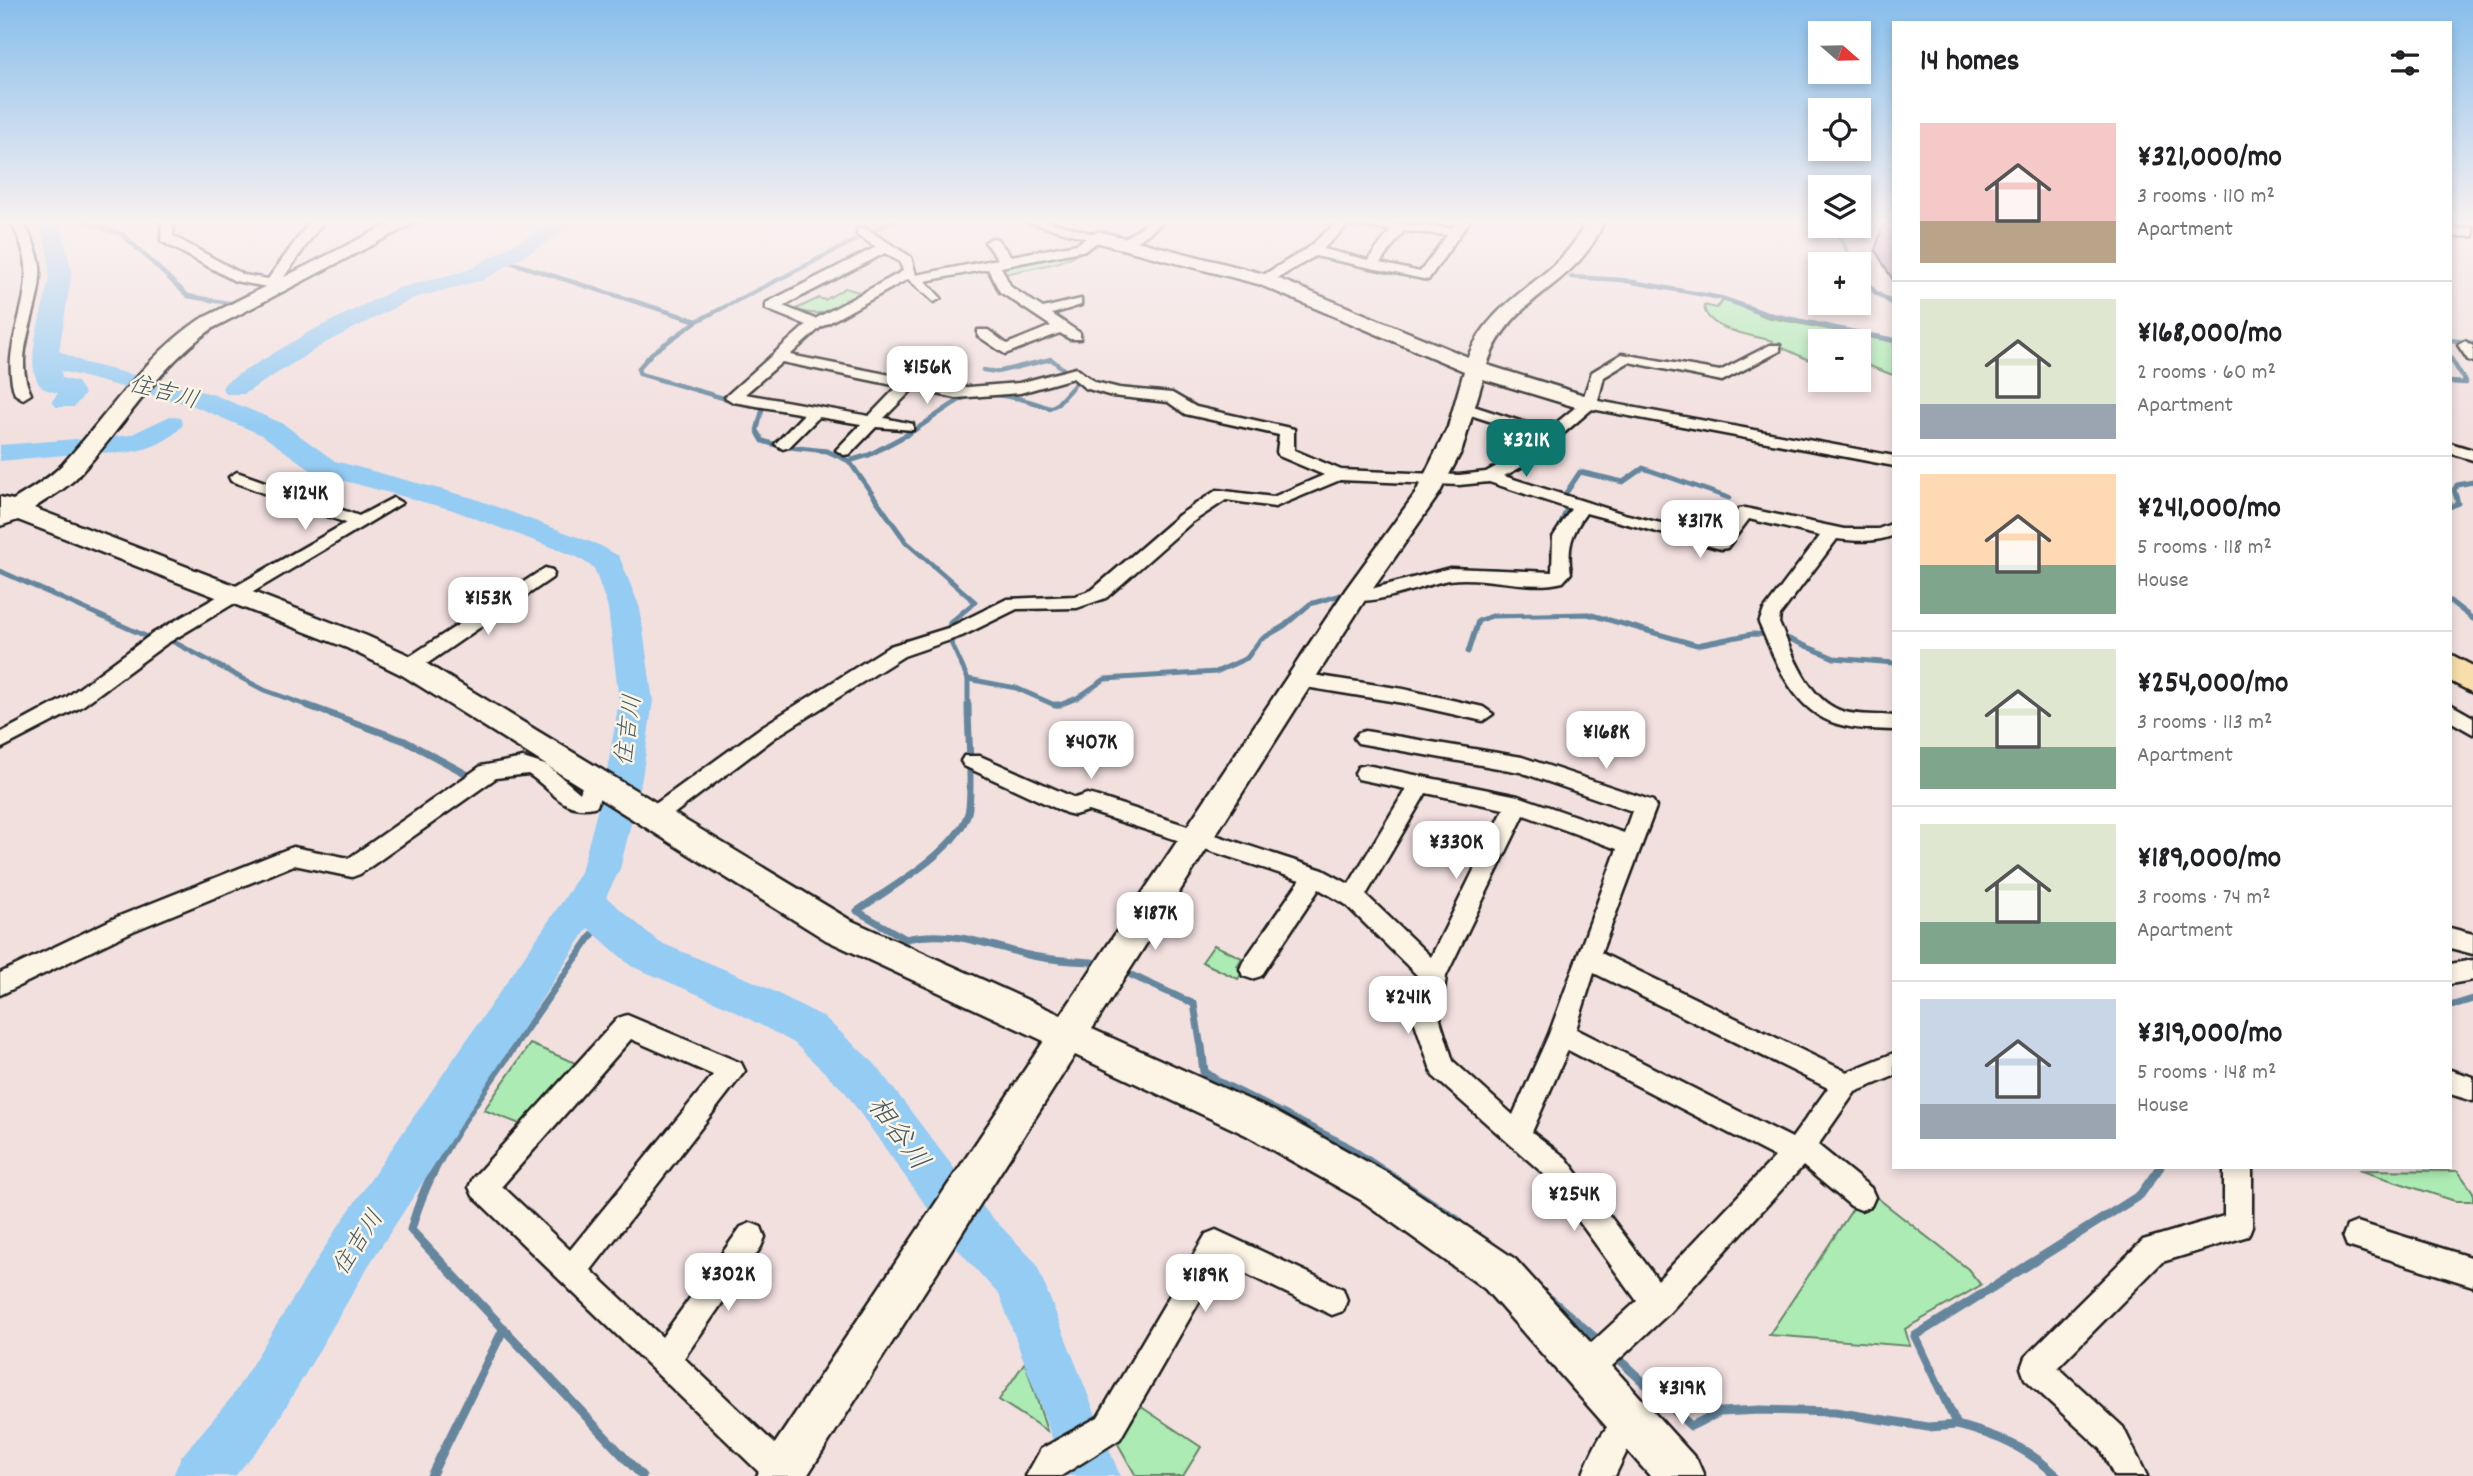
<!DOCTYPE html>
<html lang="en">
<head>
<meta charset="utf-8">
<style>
  body { margin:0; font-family:Dekko,"Klee One",sans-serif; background:#f2f2f2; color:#202124; height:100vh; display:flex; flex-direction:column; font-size:26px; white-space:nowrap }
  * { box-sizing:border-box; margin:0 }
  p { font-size:23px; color:#757577 }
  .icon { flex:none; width:38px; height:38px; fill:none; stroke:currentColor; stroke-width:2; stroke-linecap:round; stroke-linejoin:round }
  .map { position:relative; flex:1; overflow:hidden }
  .sheet { position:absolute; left:1892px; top:21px; width:560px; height:1148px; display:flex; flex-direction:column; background:#fff; border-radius:0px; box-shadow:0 4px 10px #0003 }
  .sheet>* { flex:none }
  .needle { width:46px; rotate:110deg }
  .controls { position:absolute; left:1808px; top:21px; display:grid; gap:14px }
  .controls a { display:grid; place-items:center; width:63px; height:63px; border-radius:0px; background:#fff; box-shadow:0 4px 10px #0003; font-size:35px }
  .price { position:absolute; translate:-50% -60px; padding:0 16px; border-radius:14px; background:#fff; color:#222; font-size:23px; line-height:46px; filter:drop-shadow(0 2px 4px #0008) }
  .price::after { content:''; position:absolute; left:50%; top:42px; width:21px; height:16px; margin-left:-10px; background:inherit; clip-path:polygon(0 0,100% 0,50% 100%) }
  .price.on { background:#0f766e; color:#fff }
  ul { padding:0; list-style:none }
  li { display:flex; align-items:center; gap:21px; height:175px; padding:0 28px }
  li+li { border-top:2px solid #e0e0e0 }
  li span { display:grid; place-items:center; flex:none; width:196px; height:140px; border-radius:0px; color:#555 }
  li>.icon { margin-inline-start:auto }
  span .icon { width:84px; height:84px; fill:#fffc; stroke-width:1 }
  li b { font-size:30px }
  h2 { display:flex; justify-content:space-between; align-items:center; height:84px; padding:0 28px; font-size:30px }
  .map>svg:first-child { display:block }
  .green { fill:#acebb3; stroke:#648468; stroke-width:2 }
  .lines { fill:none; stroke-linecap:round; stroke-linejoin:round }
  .stream-far3 { stroke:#65869d; stroke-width:4.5 }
  .stream-far2 { stroke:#65869d; stroke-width:5 }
  .stream-far1 { stroke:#65869d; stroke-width:7 }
  .stream { stroke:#65869d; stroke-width:9 }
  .river { fill:#95ccf3; fill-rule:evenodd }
  .street-casing { stroke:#1c1c1c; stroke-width:5 }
  .secondary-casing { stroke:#1c1c1c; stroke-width:5 }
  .primary-casing { stroke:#1c1c1c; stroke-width:5 }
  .street { fill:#fcf5e5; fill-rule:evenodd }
  .secondary { fill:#fcf5e5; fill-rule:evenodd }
  .primary { fill:#f8deab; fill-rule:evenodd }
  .wall { fill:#bb96b5; stroke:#1c1c1c; stroke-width:2 }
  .labels { text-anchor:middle; stroke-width:5; stroke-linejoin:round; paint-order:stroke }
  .water-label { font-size:24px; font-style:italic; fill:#465a67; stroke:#fcf5e5 }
  .near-water-label { font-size:28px; font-style:italic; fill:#465a67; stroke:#fcf5e5 }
</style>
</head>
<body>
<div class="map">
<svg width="2473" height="1476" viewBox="0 0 2473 1476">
  <rect width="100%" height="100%" fill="#f2e0df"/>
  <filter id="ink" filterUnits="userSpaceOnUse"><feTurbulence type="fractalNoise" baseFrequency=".0143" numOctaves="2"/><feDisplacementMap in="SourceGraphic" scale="14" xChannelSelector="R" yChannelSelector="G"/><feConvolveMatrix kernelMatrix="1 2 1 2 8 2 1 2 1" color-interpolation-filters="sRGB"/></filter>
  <g filter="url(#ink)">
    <g class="green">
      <polygon points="1096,246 1057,263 1005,274 1004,266"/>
      <path d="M845,288L862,293C839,306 822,321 796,309L819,298L825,300Z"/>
      <path d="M1725,299L1766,317L1894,342L1893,375L1859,362L1858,341H1820V350L1809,360L1772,343L1773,341C1753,335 1705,331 1704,305L1716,308Z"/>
      <polygon points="1214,945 1242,958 1237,966 1244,970 1238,979 1202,962"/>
      <polygon points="530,1044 580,1065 525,1126 484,1110"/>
      <polygon points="2359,1170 2458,1171 2473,1192 2473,1201 2455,1201"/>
      <polygon points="1866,1189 1968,1269 1981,1285 1905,1329 1910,1346 1769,1335"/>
      <polygon points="1025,1362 1047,1431 999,1400"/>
      <polygon points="1140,1406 1201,1447 1183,1476 1136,1476 1118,1444"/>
    </g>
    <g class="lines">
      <g class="stream-far3">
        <polyline points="79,220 122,234 188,296 234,304"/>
        <polyline points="1834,226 1854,264"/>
        <polyline points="503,260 697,321 652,353 638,369 640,374 737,402"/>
        <polyline points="1858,273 1876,293 1894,304"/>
        <polyline points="1571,277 1622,280 1721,298 1767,314 1894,340"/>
        <polyline points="697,321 895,220"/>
        <polyline points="2450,340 2473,343"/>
        <polyline points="2450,357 2466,383 2450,382"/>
        <polyline points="758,406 763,407 757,430 760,436"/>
        <path d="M905,436C919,429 954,401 964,398C993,390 1023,398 1049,408L1056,405L1078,381L1051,359L997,372L983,370"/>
      </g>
      <g class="stream-far2">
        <polyline points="759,434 763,441 779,446 827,451 849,461 906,542 975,602 950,623 947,634 968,679 968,707"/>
        <polyline points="849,461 869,455 908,434"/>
        <polyline points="2450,507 2458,503 2454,490 2457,485 2473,482"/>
        <polyline points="1553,568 1552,548 1568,505 1560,502 1580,472 1623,482 1643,468 1729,498"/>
        <polyline points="1455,569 1497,570"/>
        <polyline points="0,571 150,638 170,640 264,690 311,707"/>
        <polyline points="1383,585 1397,583"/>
        <polyline points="2450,601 2473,619"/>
        <polyline points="1468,652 1478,621 1492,616 1588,614 1697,645 1752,634 1780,635 1834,658 1894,663"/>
        <polyline points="968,679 1016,688 1057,706 1077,698 1105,679 1216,672 1247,658 1260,640 1284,626 1310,604 1344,594"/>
      </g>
      <g class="stream-far1">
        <polyline points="306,705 405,741 474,778"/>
        <path d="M968,705C968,729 973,793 968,813C956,852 889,888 857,911L906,939C950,929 985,944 1028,955C1049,960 1070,961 1092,962"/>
        <polyline points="1055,705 1059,705"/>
        <polyline points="1131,975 1194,1004 1201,1048"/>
        <polyline points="2450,1006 2473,999"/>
        <polyline points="513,1048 604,918"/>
      </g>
      <g class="stream">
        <path d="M514,1046C474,1103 429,1162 411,1230L642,1476"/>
        <polyline points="1201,1046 1204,1072 1218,1082 1344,1145 1457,1220"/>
        <polyline points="1550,1299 1600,1342"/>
        <polyline points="1614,1355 1691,1426 1720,1412 1760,1410 1835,1412 1928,1427 1957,1425 1915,1336 2140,1195 2160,1167"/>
        <path d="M1957,1425C1996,1435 2027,1447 2057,1476"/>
        <polyline points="431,1476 504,1328"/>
      </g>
      <g class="river">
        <path d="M37,220H59L72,272L59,351L85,363L212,394L282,423L335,461L473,498L599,545L619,556L640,608L653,701L642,778L620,869L606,897L659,942L755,982L824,1017L875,1064L988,1213L1036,1263L1120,1476H1066L1000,1296L954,1245L845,1092L794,1043L725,1006L631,966L588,928L369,1265L269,1436L235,1476H173L181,1457L231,1398L335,1231L570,890L582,868L606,778L619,701L608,608L594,568L577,557L453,510L315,473L262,435L194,406L61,371L62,378L77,382L85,394L74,407H56L52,401L58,393C52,391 42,390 39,384C22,358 48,302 49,273C50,255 43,237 37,220Z"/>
        <polygon points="557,220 584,220 484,280 414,298 327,342 244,394 226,394 222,388 226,382 309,332 398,288 468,270"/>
        <path d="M170,416L180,418L183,424C167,448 123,458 96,451L92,445L96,439L130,435Z"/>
        <polygon points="76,439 86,441 90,447 86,453 0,461 0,445"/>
      </g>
      <g class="street-casing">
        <g id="street">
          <path d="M11,220H23C30,235 38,250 40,266C43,310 10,352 31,394L23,399L15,394C0,351 29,310 26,266C25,250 17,235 11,220Z"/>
          <polygon points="162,220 174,220 173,236 244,275 268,279 311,220 324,220 279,284 282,288 275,292 267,287 235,281 161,241"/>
          <path d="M1021,220H1043L1105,237L1086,250L1001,267L1011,287L1043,308L1081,299V305L1052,314L1080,333V339H1070L1060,333L1005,354L978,336V330H988L1007,344L1051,326L1000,292L988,269L925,281L941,298L934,302L908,279L821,327L790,355L956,388L1019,383L1076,368L1095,382L1119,388L1172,393L1196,407L1294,429V450L1341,470L1459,475L1486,472L1517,455L1582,402L1592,372L1622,354L1720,371L1770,345H1780V351L1722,381L1629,362L1604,377L1598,401L1894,456V466L1592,409L1529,463L1504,476L1624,514L1717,537L1739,509L1745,508L1844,529H1878L1894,523V535C1876,543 1855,541 1837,539L1780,615L1779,623C1793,654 1808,702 1845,712C1860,716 1878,714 1894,716V730C1877,729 1861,730 1845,726C1794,716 1778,665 1759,623L1764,610L1820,536L1749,519L1727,548L1721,549L1586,513C1571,534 1567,548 1571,573L1563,582C1527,591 1485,575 1449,580C1428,583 1359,613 1346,595L1348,591L1371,589L1450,568L1552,572L1553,537L1571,509L1489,482L1459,485L1340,480L1275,507L1226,500L1191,523L1106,598L1077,608L1017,609L962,636L904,656L777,736L663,822H647L644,816L647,810L763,726L890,646L948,628L1007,599L1075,596L1092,590L1179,515L1217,490L1273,497L1324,475L1279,456L1277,452L1279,435L1185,414L1168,402L1112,396L1085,388L1073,378L1020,393L956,398L913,389L884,418L913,424V430L876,427L850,454L844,455L836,450L861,424L819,417L789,447L783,449L775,444L804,414L733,402L725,397L806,325L766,309V303L876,247L857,235V229H867L911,257L916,275L998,259L985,242L992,238L997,239L1011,256L1077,244L1086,238ZM885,253L900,262L903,271L815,319L783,306ZM782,362L898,386L869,416L745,394Z"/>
          <polygon points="1152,220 1166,220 1129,248 1119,248 1119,242"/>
          <path d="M1339,220L1452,228L1457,220H1470L1428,280L1315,256L1270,283H1260V277L1308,248ZM1348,225L1391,230L1368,260L1323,249ZM1404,231L1447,235L1420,272L1380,263Z"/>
          <polygon points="1858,220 1878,220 1858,226"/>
          <polygon points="2473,228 2473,236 2450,237 2450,229"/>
          <polygon points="2465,341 2473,346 2473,362 2468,360 2458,345"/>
          <polygon points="1464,403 1532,425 1534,428 1526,433 1458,411 1458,405"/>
          <polygon points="2450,443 2473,450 2473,460 2450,453"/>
          <polygon points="237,472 359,516 393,498 402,503 166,644 81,707 0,749 0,733 67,697 152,634 346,523 231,481 229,477"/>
          <polygon points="545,568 552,570 554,574 552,578 415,672 401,672 398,667 401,662"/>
          <polygon points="1300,673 1403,689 1483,707 1493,714 1483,721 1403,703 1293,685 1290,680"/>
          <polygon points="2450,704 2473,717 2473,734 2450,721"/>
          <path d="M1365,731L1522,757L1653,801L1656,807L1601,953L1847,1072L1894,1053V1076L1855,1092L1818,1145L1871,1188L1875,1197L1871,1206L1861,1210L1851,1206L1803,1166L1668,1314L1597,1380L1586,1384L1575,1380L1571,1369L1575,1358L1637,1301L1546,1176L1433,1076L1414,1020L1421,979L1345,904L1319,889L1261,976L1252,979L1243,976L1240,969L1243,962L1300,880L1088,811L1074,815L1066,813L964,766L961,761L964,756H980L1075,798L1087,794L1095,796L1323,870L1349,884L1406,789L1358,779L1355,773L1358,767L1366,765L1518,796L1624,833L1632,811L1520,772L1358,743L1354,738L1358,733ZM1426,793L1504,809L1431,957L1366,895ZM1524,815L1617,849L1549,1034L1513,1115L1453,1061L1440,1020L1446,976ZM1594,973L1828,1088L1792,1138L1576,1029ZM1568,1050L1775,1157L1658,1280L1566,1158L1532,1132Z"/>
          <path d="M523,758L548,766L580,793L586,774H602L605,780L597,806C563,816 553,789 528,774L496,778L360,874L352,877L294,865L133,931L0,995V973L117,917L285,850L293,847L349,858L481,766Z"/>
          <polygon points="2450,928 2473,934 2473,954 2450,948"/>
          <polygon points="2473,960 2473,980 2450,984 2450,964"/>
          <path d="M627,1015L741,1063L745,1071L591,1270L662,1337L741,1227L751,1223L761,1227L765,1237L761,1247L684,1358L793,1461L797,1476H763L473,1196L469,1187L473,1178L618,1018ZM631,1039L713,1075L570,1250L502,1186Z"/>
          <polygon points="2450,1070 2473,1077 2473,1101 2450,1094"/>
          <polygon points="2224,1167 2252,1167 2252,1226 2248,1236 2162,1262 2058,1367 2123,1427 2147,1476 2114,1476 2101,1449 2025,1379 2021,1368 2025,1357 2143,1240 2224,1216"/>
          <polygon points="2357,1222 2473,1258 2473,1286 2347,1246 2343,1236 2347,1226"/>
          <polygon points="1216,1230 1343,1289 1347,1300 1343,1311 1332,1315 1222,1262 1120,1439 1061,1476 1026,1476 1041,1449 1098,1417 1206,1234"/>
          <path d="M1634,1406L1645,1411L1650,1422L1645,1433L1627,1451L1615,1476H1582C1593,1449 1605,1418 1634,1406Z"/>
        </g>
      </g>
      <g class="secondary-casing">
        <path id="secondary" d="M397,220H420L213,328C156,368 125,426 78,476C66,489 48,498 34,508L367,636L422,661L850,920L1061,1015L1346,589L1415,494L1448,427L1464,371L1258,284L1091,241L1089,237L1098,231L1272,276L1468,357C1494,291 1562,281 1586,220H1604C1580,288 1511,292 1487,365L1597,399L1600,404L1589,411L1483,379L1462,450L1439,494L1365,600L1092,1029L1274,1111L1389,1174L1515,1259L1697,1460L1704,1476H1650L1485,1289L1361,1200L1246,1135L1075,1055L807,1476H757L764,1460L1044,1041L826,940L402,675L347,648L18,520L0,526V497L13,500C29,490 49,479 62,465C108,415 142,359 199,320Z"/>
      </g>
      <g class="primary-casing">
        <polygon id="primary" points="2450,654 2473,666 2473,693 2450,681"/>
      </g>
      <use href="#street" class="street"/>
      <use href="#secondary" class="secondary"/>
      <use href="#primary" class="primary"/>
    </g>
    <polygon class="wall" points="1885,220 1894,220 1894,282 1875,250"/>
  </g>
  <linearGradient id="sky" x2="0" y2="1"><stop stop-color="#87beec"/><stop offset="0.52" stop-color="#f9f1f1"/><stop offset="1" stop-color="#f9f1f1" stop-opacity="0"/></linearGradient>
  <rect width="2473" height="427" fill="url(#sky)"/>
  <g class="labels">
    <g class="water-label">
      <text transform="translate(164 391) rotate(15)" y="8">住吉川</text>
      <text transform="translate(627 730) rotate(-82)" y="8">住吉川</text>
      <text transform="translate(357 1242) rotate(-57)" y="8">住吉川</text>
    </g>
    <g class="near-water-label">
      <text transform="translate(900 1132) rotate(54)" y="10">相谷川</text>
    </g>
  </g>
</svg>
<div class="controls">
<a><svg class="needle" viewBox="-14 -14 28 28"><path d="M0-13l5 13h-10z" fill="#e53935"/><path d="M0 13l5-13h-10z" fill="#757577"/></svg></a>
<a><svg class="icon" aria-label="locate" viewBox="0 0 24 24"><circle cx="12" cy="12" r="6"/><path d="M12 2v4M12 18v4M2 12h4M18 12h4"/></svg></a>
<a><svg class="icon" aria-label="layers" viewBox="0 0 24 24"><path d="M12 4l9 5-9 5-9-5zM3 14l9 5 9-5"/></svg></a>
<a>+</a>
<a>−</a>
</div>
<b class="price" style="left:927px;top:406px">¥156K</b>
<b class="price on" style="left:1526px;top:479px">¥321K</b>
<b class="price" style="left:305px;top:532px">¥124K</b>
<b class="price" style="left:1700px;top:560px">¥317K</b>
<b class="price" style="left:488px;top:637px">¥153K</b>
<b class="price" style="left:1606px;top:771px">¥168K</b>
<b class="price" style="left:1091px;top:781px">¥407K</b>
<b class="price" style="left:1456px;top:881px">¥330K</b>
<b class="price" style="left:1155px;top:952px">¥187K</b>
<b class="price" style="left:1408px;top:1036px">¥241K</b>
<b class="price" style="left:1574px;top:1233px">¥254K</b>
<b class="price" style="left:728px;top:1313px">¥302K</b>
<b class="price" style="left:1205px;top:1314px">¥189K</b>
<b class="price" style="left:1682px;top:1427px">¥319K</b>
<section class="sheet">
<h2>14 homes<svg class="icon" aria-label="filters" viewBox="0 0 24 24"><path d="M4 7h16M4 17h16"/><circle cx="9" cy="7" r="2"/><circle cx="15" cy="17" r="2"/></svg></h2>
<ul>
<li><span style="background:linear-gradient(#f6c9c9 70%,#b9a48a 0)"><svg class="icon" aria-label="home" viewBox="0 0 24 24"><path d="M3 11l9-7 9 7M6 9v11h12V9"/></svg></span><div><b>¥321,000/mo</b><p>3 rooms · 110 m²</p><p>Apartment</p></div></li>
<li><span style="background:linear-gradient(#dfe7d0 75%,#9aa5b1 0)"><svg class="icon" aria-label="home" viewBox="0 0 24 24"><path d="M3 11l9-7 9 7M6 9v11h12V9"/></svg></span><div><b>¥168,000/mo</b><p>2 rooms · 60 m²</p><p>Apartment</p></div></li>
<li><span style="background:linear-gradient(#ffd9b3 65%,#7fa58c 0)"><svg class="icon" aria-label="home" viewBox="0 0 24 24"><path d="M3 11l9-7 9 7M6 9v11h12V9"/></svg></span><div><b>¥241,000/mo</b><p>5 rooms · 118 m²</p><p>House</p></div></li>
<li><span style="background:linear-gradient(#dfe7d0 70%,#7fa58c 0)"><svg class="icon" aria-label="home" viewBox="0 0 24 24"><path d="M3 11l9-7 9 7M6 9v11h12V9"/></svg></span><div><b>¥254,000/mo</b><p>3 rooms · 113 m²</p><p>Apartment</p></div></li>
<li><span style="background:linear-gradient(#dfe7d0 70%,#7fa58c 0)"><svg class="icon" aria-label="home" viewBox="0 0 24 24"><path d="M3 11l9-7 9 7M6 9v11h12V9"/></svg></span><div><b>¥189,000/mo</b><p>3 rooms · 74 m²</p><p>Apartment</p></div></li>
<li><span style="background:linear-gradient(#c9d6e8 75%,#9aa5b1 0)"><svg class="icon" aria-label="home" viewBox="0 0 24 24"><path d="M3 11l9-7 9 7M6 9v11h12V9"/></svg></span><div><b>¥319,000/mo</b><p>5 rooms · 148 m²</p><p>House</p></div></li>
</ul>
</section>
</div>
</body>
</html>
